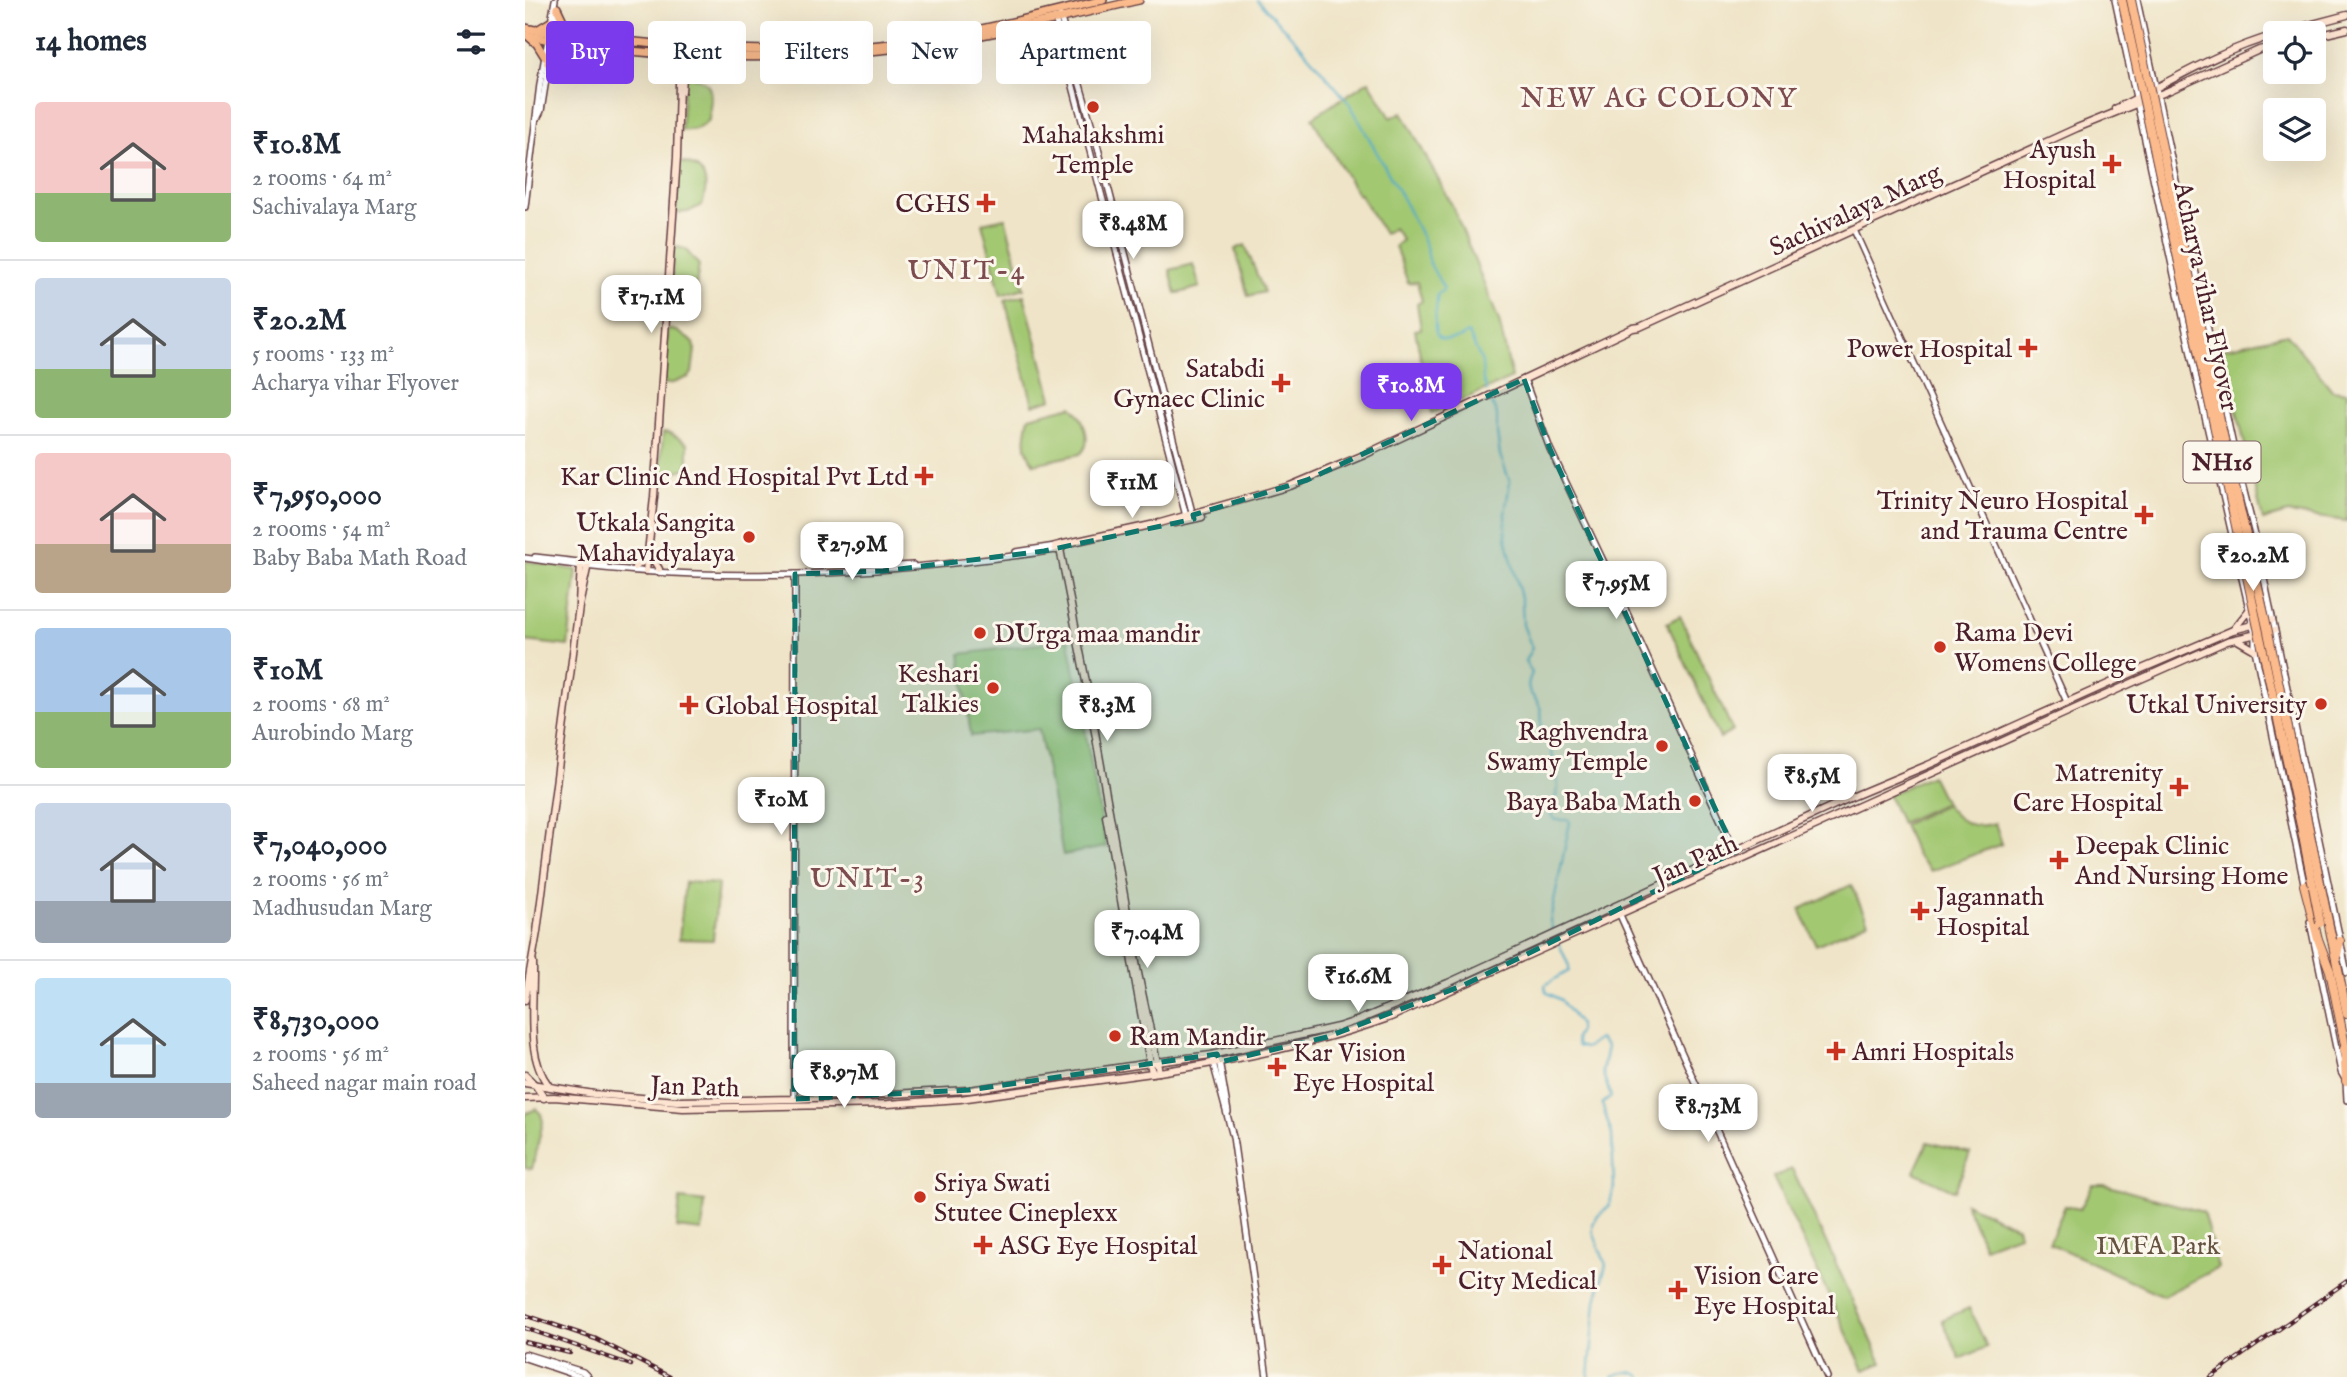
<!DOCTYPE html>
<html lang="en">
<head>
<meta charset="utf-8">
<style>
  body { margin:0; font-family:"IM FELL English",serif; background:#f2f2f3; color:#1f2937; height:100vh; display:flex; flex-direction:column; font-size:26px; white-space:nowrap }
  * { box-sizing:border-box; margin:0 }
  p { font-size:23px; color:#747a83 }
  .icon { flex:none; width:38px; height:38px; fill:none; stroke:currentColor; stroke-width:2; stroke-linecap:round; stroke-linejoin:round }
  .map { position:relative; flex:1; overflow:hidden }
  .details { display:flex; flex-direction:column; background:#fff; width:525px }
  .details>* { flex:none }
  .guide { position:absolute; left:21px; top:21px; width:665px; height:63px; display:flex; gap:14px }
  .buttons { position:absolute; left:1738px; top:21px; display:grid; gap:14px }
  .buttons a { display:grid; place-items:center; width:63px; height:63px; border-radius:7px; background:#fff; box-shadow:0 7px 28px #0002; font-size:35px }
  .price { position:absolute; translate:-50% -60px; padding:0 16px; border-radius:14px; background:#fff; color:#222; font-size:23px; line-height:46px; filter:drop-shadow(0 2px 4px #0008) }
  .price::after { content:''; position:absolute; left:50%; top:42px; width:21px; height:16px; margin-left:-10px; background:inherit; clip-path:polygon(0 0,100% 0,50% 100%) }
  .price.active { background:#7c3aed; color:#fff }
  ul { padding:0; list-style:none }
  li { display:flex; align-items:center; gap:21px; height:175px; padding:0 35px }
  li+li { border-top:2px solid #e0e1e3 }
  li span { display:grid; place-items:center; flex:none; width:196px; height:140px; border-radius:7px; color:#555 }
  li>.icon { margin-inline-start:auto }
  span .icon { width:84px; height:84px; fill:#fffc; stroke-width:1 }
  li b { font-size:30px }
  h2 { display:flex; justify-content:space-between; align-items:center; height:84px; padding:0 35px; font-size:30px }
  .pill { padding:0 24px; border-radius:7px; background:#fff; box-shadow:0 7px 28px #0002; font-size:24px; line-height:63px }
  .pill.active { background:#7c3aed; color:#fff }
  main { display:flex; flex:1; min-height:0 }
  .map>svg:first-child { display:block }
  .green { fill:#a3c872; stroke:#76744e; stroke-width:2 }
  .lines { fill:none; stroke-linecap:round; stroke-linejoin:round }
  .stream { stroke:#48a8c7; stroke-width:2 }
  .tertiary-casing { stroke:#633d42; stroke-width:8 }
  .secondary-casing { stroke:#633d42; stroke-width:9 }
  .primary-casing { stroke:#633d42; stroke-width:10 }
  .trunk-casing { stroke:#633d42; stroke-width:10 }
  .tertiary { stroke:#fff; stroke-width:5 }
  .secondary { stroke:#fde4d1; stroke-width:6 }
  .primary { stroke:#fbbb8c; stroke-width:7 }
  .trunk { stroke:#fbbb8c; stroke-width:8 }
  .rail-casing { stroke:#4a1f2b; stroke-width:4.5 }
  .rail { stroke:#fbf7ec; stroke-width:2; stroke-dasharray:5; stroke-linecap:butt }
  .trunk-bridge-casing { stroke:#633d42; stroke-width:10; stroke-linecap:butt }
  .trunk-bridge { stroke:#fbbb8c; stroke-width:8 }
  .marked { fill:#0f766e; fill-opacity:0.2; stroke:#0f766e; stroke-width:5; stroke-dasharray:14 9; stroke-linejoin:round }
  .poi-dot { fill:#c8321e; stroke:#fbf7ec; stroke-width:2.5 }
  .labels { text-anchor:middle; stroke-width:6; stroke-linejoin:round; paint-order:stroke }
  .shield { fill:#fbf7ec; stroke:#7f6065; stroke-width:2 }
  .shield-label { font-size:24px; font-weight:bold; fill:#4a1f2b }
  .poi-label { font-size:26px; fill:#4a1f2b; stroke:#fbf7ec; text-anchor:end }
  .street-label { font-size:26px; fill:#4a1f2b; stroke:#fbf7ec }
  .park-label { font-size:26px; fill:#655240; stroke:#fbf7ec }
  .neighbourhood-label { font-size:28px; letter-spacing:2px; fill:#7d4c4f; stroke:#fbf7ec }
</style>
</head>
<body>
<main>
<section class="details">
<h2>14 homes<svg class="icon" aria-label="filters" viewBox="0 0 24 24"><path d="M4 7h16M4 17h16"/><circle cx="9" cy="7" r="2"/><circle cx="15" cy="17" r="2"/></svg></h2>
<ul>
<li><span style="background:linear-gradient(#f6c9c9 65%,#8fb573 0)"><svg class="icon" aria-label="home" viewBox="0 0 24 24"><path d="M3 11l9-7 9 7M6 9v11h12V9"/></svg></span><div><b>₹10.8M</b><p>2 rooms · 64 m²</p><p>Sachivalaya Marg</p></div></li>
<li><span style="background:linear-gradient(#c9d6e8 65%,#8fb573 0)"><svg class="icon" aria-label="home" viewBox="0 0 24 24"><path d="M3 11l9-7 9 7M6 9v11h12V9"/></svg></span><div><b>₹20.2M</b><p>5 rooms · 133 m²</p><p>Acharya vihar Flyover</p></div></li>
<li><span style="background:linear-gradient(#f6c9c9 65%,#b9a48a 0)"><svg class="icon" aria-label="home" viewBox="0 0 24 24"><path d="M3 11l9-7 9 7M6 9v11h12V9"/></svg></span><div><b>₹7,950,000</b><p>2 rooms · 54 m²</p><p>Baby Baba Math Road</p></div></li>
<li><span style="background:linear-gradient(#a9c7e8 60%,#8fb573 0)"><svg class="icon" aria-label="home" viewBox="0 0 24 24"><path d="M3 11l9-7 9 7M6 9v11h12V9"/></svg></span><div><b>₹10M</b><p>2 rooms · 68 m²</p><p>Aurobindo Marg</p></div></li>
<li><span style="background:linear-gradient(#c9d6e8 70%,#9aa5b1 0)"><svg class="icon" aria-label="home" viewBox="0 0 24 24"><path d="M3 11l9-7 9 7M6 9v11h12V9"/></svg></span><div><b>₹7,040,000</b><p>2 rooms · 56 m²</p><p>Madhusudan Marg</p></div></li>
<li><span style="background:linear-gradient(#bfe0f5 75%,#9aa5b1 0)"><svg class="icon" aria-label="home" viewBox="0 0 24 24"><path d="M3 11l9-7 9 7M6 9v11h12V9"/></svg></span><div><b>₹8,730,000</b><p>2 rooms · 56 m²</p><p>Saheed nagar main road</p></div></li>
</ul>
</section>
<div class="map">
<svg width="1822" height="1377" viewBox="0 0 1822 1377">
  <rect width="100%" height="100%" fill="#fbf7ec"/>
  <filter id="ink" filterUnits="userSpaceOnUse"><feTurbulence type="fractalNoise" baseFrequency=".0143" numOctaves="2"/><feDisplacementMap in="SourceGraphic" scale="14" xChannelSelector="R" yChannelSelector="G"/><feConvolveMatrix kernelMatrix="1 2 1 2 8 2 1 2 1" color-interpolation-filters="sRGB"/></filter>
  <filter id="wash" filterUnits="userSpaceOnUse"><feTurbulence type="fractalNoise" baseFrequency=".00686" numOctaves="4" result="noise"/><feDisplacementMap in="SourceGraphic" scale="28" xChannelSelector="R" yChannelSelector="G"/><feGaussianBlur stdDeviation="1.57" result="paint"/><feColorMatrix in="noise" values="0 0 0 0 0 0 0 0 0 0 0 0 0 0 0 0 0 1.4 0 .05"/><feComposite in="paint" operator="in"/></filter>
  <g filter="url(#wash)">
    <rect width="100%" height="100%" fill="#efe4c7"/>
    <g class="green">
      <polygon points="527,30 537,67 517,72 508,34"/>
      <path d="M159,76C192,78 186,94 184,120C177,128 167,131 156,130Z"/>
      <polygon points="844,81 866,118 877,112 928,207 974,321 987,378 907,413 890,330 896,329 892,304 897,301 892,282 883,283 870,246 877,240 869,228 859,234 835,194 833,195 787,118"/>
      <path d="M154,162C180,165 185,182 177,205L163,212L151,213Z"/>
      <polygon points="480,218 499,288 476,295 457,223"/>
      <polygon points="720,245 739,292 723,296 710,249"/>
      <polygon points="148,246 160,249 174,265 170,293 157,300 146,302"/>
      <polygon points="668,264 675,287 651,294 645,270"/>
      <polygon points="499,295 527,399 508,405 480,300"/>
      <polygon points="143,329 152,331 169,343 170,349 167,373 164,377 148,383 139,384"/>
      <polygon points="1762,334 1807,390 1822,392 1822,521 1763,513 1738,520 1697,349"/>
      <path d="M547,406C558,416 569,443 555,454L509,464C497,448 500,435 504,417Z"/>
      <polygon points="138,432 145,433 163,444 163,465 160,469 135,475"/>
      <polygon points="0,561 52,570 43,646 0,641"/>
      <polygon points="1155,616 1208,731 1195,738 1142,623"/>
      <polygon points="544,640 581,847 538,855 514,729 446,736 435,654"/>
      <polygon points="1406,775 1420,803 1376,823 1363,795"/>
      <path d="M1420,804C1434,822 1447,830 1470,823L1477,844L1406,871L1391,855L1378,825Z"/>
      <polygon points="160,882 193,884 188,940 154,939"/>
      <polygon points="1326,885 1343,922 1291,945 1275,909"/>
      <polygon points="11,1109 16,1114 18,1122 7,1169 0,1168 0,1114"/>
      <polygon points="1403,1142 1445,1153 1430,1191 1389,1172"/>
      <polygon points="1267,1169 1357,1363 1339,1370 1248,1177"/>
      <polygon points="1568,1185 1580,1185 1678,1212 1693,1268 1638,1296 1524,1243 1540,1206 1555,1209"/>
      <polygon points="155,1199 180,1202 177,1231 152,1228"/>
      <polygon points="1440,1203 1492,1227 1494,1234 1459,1247"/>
      <polygon points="1444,1308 1462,1347 1435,1359 1417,1320"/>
    </g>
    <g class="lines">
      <g class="stream">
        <path d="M732,0L774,44L825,104L882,207L901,246L905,264L919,289L912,295C914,309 899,345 927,339C934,338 937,338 942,333L944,334L957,362L958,380L962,391"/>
        <path d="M967,404L972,415V433L975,455L985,482L980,513L981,537L997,602L998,625L1007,648L1000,661L1007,673C996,696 1013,694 1016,711C1018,719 1014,731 1018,739C1019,742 1023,743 1025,746C1028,755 1033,780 1033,789C1032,799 1024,804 1026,815L1031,820H1043L1045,822L1025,921L1028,932"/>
        <polyline points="1034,944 1044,966 1044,971 1023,983 1020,985 1021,992 1036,1000 1054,1024 1054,1031 1050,1039 1052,1046 1060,1048 1074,1039 1082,1047 1077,1071 1086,1097 1077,1104 1087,1135 1089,1188 1084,1206 1072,1217 1068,1224 1068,1232 1081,1265 1071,1301 1064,1377"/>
        <path d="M1088,1377C1096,1371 1108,1370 1116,1377"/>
      </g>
    </g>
  </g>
  <g filter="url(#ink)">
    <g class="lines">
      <g class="tertiary-casing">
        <g id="tertiary">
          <polyline points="1590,0 1672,382 1730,635 1730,650 1780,888"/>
          <polyline points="1612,0 1712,464 1729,531 1822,973"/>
          <polyline points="535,15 572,144 668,516"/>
          <polyline points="530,18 661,516"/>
          <polyline points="13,117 16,111 32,10"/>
          <polyline points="0,207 15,84 30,0"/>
          <polyline points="1329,230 1542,702"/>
          <polyline points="999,379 1025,449 1082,569 1210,852"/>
          <polyline points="491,552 530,546"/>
          <polyline points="10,557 80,565"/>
          <path d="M0,558C176,586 355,576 531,550"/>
          <polyline points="331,569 388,565"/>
          <polyline points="1091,906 1302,1377"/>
          <polyline points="1785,922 1816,1072 1821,1081 1822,1100"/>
          <polyline points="686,1055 708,1137 742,1377"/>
          <polyline points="694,1060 703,1112"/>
          <polyline points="269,1099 270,574"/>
          <polyline points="0,1354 58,1372 63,1377"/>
          <polyline points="0,1358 56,1377"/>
        </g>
      </g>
      <g class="secondary-casing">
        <g id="secondary">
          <polyline points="1754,33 1822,15"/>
          <polyline points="1788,37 1822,29"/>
          <polyline points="157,91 160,50"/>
          <path d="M1590,109C1643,83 1693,51 1750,35"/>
          <polyline points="650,523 677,517"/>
          <polyline points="534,545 530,546 531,550 535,549 534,545 635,523 765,486 839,455 1108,328 1115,327 1552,128 1643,91 1734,50 1750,46"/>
          <path d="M537,548L535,549L562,687L612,968C619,1003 627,1038 634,1072L627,1073L625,1063L632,1062"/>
          <polyline points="124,553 134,569"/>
          <polyline points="110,567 117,562 120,556"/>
          <polyline points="121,571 129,497 152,157 155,47"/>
          <polyline points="54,604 56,563"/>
          <polyline points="1709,629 1724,610"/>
          <polyline points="1711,639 1730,650"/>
          <path d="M8,962C9,1005 0,1056 24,1086"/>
          <polyline points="0,1000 12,932 54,606 63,564"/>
          <polyline points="632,1062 686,1055 813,1027 834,1020 923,983 1329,796 1403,765 1605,674 1708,630 1747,620"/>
          <path d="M634,1072C712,1060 791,1044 866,1017L1609,682L1702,641L1749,630"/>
          <polyline points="0,1075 11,1086 19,1098"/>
          <polyline points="0,1083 69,1094 152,1101 269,1099 444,1090 625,1063 581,816"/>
          <polyline points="0,1098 29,1097 158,1108 363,1104 435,1099 627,1073"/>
        </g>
      </g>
      <g class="primary-casing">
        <g id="primary">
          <polyline points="32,8 41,27 49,36"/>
          <path d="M0,28C36,36 74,39 110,42C213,53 320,54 422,36C475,26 526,13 578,0"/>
          <polyline points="12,30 27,21"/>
          <path d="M0,35C112,59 250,62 365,49C449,40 532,19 614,0"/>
          <polyline points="3,36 12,44 20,57"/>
          <polyline points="23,63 33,52 51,43"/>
        </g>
      </g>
      <g class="trunk-casing">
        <g id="trunk">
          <polyline points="1779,885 1793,939 1805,971 1822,1055"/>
          <polyline points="1807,940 1822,1014"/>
          <polyline points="1812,955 1815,941"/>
          <polyline points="1819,1049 1821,1081"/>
        </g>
      </g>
      <use href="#tertiary" class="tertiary"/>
      <use href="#secondary" class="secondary"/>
      <use href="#primary" class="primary"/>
      <use href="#trunk" class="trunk"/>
      <g class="rail-casing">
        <g id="rail">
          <polyline points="0,1315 71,1339 145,1377"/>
          <polyline points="0,1328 106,1365"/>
          <polyline points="0,1342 45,1353"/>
          <polyline points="1686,1377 1822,1281"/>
        </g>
      </g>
      <use href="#rail" class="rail"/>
      <g class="trunk-bridge-casing">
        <g id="trunk-bridge">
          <polyline points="1597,0 1776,826 1795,923"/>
          <polyline points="1606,0 1697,430 1742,627 1807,940"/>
        </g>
      </g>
      <use href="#trunk-bridge" class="trunk-bridge"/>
    </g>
  </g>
  <path class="marked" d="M999,379L1025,449L1210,852L939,985L802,1037L695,1062L692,1054L444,1090L269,1099L270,574L358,571L519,551L669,519L668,515L782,480Z"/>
  <g class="poi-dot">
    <circle cx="568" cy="107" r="7"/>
    <path d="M1583.5 153.5h7v7h7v7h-7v7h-7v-7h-7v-7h7z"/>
    <path d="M457.5 192.5h7v7h7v7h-7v7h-7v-7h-7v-7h7z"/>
    <path d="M1499.5 337.5h7v7h7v7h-7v7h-7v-7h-7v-7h7z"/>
    <path d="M752.5 372.5h7v7h7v7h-7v7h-7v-7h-7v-7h7z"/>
    <path d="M395.5 465.5h7v7h7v7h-7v7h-7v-7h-7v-7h7z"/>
    <path d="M1615.5 504.5h7v7h7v7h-7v7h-7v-7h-7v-7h7z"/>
    <circle cx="224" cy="537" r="7"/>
    <circle cx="455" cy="633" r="7"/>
    <circle cx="1415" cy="647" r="7"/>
    <circle cx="468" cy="688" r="7"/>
    <circle cx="1796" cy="704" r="7"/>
    <path d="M160.5 694.5h7v7h7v7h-7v7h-7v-7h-7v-7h7z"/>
    <circle cx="1137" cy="746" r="7"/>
    <path d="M1650.5 776.5h7v7h7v7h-7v7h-7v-7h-7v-7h7z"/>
    <circle cx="1170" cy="801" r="7"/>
    <path d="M1530.5 849.5h7v7h7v7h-7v7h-7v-7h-7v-7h7z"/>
    <path d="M1391.5 900.5h7v7h7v7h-7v7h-7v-7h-7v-7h7z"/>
    <circle cx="590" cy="1036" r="7"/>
    <path d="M1307.5 1040.5h7v7h7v7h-7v7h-7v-7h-7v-7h7z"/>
    <path d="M748.5 1056.5h7v7h7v7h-7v7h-7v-7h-7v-7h7z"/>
    <circle cx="395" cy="1197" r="7"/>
    <path d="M454.5 1234.5h7v7h7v7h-7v7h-7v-7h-7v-7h7z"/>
    <path d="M913.5 1254.5h7v7h7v7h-7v7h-7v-7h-7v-7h7z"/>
    <path d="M1149.5 1279.5h7v7h7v7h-7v7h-7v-7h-7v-7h7z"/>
  </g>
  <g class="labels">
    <rect class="shield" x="1658.5" y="441.5" width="77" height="41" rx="5"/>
    <g class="shield-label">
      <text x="1697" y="470">NH16</text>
    </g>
    <g class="poi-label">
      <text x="568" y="143" text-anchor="middle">Mahalakshmi<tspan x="568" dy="30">Temple</tspan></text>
      <text x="1571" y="158">Ayush<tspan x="1571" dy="30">Hospital</tspan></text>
      <text x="445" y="212">CGHS</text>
      <text x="1487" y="357">Power Hospital</text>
      <text x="740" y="377">Satabdi<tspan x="740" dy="30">Gynaec Clinic</tspan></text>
      <text x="383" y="485">Kar Clinic And Hospital Pvt Ltd</text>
      <text x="1603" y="509">Trinity Neuro Hospital<tspan x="1603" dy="30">and Trauma Centre</tspan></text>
      <text x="210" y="531">Utkala Sangita<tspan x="210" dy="30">Mahavidyalaya</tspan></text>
      <text x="1429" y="641" text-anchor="start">Rama Devi<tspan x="1429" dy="30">Womens College</tspan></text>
      <text x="469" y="642" text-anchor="start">DUrga maa mandir</text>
      <text x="454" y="682">Keshari<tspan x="454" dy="30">Talkies</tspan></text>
      <text x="1782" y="713">Utkal University</text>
      <text x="180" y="714" text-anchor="start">Global Hospital</text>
      <text x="1123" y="740">Raghvendra<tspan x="1123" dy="30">Swamy Temple</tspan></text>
      <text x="1638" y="781">Matrenity<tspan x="1638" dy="30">Care Hospital</tspan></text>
      <text x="1156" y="810">Baya Baba Math</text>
      <text x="1550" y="854" text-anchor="start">Deepak Clinic<tspan x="1550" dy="30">And Nursing Home</tspan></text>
      <text x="1411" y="905" text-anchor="start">Jagannath<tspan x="1411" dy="30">Hospital</tspan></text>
      <text x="604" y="1045" text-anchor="start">Ram Mandir</text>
      <text x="1327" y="1060" text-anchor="start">Amri Hospitals</text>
      <text x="768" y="1061" text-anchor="start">Kar Vision<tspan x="768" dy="30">Eye Hospital</tspan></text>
      <text x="409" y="1191" text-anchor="start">Sriya Swati<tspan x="409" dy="30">Stutee Cineplexx</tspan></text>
      <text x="474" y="1254" text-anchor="start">ASG Eye Hospital</text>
      <text x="933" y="1259" text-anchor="start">National<tspan x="933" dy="30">City Medical</tspan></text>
      <text x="1169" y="1284" text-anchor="start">Vision Care<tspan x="1169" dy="30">Eye Hospital</tspan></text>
    </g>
    <g class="street-label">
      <text transform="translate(1330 209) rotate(-25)" y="9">Sachivalaya Marg</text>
      <text transform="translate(1682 296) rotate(78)" y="9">Acharya vihar Flyover</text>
      <text transform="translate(1170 859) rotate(-24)" y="9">Jan Path</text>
      <text transform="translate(170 1086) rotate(2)" y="9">Jan Path</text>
    </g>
    <g class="park-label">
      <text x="1633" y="1254">IMFA Park</text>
    </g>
    <g class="neighbourhood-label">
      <text x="1134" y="107">NEW AG COLONY</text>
      <text x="442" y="279">UNIT-4</text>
      <text x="343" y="887">UNIT-3</text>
    </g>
  </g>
</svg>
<div class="buttons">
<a><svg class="icon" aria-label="locate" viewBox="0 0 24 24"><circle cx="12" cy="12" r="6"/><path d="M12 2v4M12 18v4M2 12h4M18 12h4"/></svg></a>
<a><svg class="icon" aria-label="layers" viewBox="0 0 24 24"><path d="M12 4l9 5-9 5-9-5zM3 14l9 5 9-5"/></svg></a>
</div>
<b class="price" style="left:608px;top:261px">₹8.48M</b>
<b class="price" style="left:126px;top:335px">₹17.1M</b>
<b class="price active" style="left:886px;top:423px">₹10.8M</b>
<b class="price" style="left:607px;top:520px">₹11M</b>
<b class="price" style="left:327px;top:582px">₹27.9M</b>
<b class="price" style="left:1728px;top:593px">₹20.2M</b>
<b class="price" style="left:1091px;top:621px">₹7.95M</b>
<b class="price" style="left:582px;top:743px">₹8.3M</b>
<b class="price" style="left:1287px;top:814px">₹8.5M</b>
<b class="price" style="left:256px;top:837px">₹10M</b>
<b class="price" style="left:622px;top:970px">₹7.04M</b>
<b class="price" style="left:833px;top:1014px">₹16.6M</b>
<b class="price" style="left:319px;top:1110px">₹8.97M</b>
<b class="price" style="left:1183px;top:1144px">₹8.73M</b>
<div class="guide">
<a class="pill active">Buy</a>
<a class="pill">Rent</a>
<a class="pill">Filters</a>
<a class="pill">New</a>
<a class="pill">Apartment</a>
</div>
</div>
</main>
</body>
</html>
